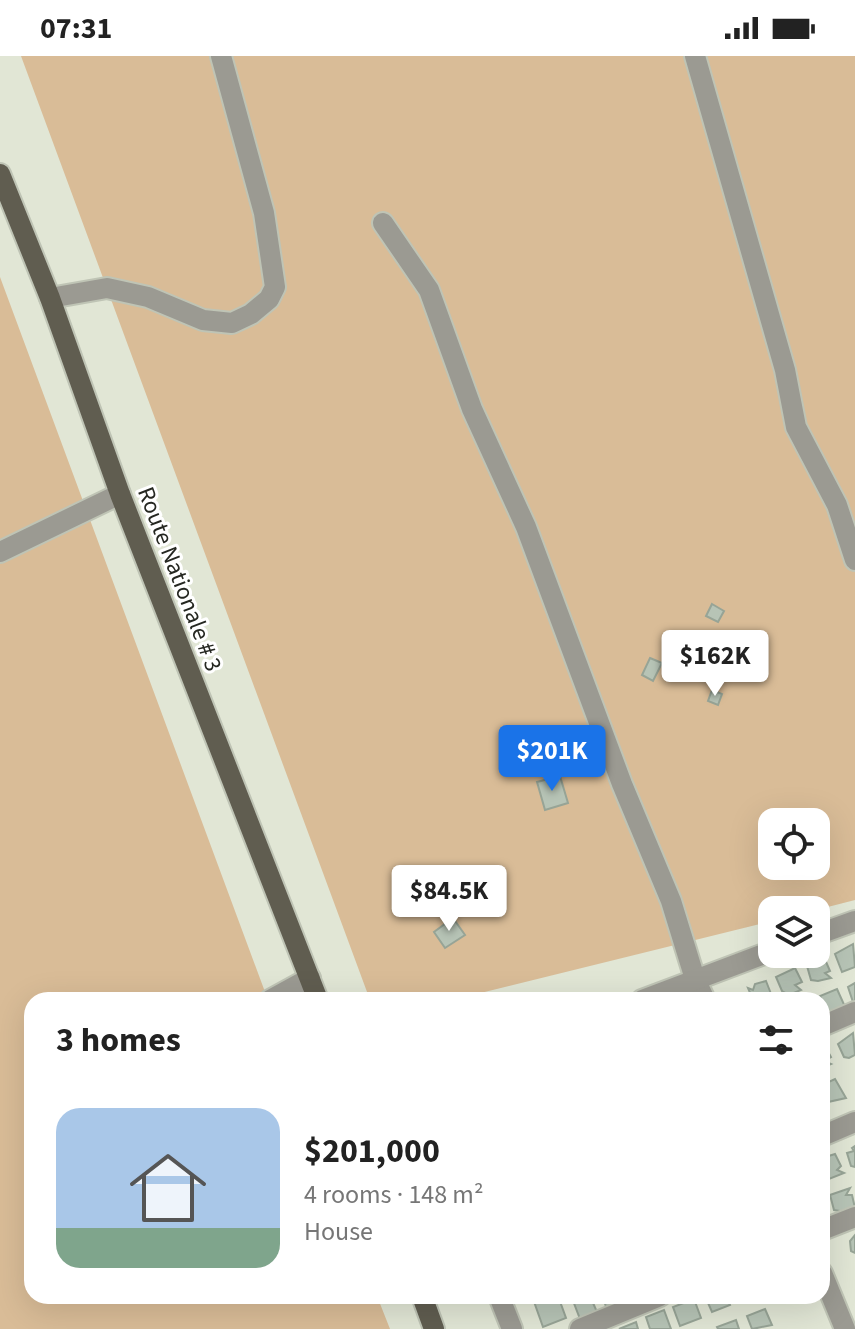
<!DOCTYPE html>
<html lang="en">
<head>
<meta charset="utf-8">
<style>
  body { margin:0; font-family:"Source Sans 3",sans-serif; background:#f6f6f6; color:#222; height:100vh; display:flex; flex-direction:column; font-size:30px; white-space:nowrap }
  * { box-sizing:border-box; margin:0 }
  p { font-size:26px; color:#767676 }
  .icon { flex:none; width:44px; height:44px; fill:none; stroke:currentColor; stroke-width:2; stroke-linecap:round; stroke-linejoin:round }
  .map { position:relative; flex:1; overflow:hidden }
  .panel { position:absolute; left:24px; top:936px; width:806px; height:312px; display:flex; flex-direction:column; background:#fff; border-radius:24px; box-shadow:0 8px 32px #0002 }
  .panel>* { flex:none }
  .buttons { position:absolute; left:758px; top:752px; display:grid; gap:16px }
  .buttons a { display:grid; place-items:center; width:72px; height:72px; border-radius:16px; background:#fff; box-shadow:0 8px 32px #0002; font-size:40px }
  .price { position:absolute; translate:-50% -68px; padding:0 18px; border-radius:8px; background:#fff; color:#222; font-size:26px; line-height:52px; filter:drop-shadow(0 2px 4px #0008) }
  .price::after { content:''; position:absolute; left:50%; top:48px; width:24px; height:18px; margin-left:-12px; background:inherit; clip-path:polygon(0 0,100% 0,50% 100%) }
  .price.on { background:#1a73e8; color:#fff }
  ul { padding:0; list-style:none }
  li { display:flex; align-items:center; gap:24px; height:200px; padding:0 32px }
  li+li { border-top:2px solid #e0e0e0 }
  li span { display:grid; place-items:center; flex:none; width:224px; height:160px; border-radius:24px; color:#555 }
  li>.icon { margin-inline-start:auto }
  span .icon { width:96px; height:96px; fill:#fffc; stroke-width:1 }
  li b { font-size:34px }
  h2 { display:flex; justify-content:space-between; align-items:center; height:96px; padding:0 32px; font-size:34px }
  .status { display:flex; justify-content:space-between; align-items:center; height:56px; padding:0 40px; background:#fff; direction:ltr }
  .status svg { height:22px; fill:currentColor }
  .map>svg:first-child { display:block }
  .green { fill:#d9bc97; fill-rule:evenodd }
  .building { fill:#b7c4b6; stroke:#97a496; stroke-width:2 }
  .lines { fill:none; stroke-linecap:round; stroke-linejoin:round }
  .minor-casing { stroke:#bfc4b5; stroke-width:24 }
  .major-casing { stroke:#bfc4b5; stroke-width:24 }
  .minor { stroke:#9b9a92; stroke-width:20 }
  .major { stroke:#605d50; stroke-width:20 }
  .labels { text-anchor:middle; stroke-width:6; stroke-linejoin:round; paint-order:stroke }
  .street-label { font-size:24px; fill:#252721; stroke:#fff }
</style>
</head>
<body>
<div class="status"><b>07:31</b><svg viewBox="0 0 49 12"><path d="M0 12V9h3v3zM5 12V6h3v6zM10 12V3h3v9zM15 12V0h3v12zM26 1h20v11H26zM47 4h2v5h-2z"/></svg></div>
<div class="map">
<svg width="855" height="1273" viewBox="0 0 855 1273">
  <rect width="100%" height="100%" fill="#e1e6d5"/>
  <g class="green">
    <path d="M21,0H855V844L816,854H772V865L452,944H370ZM772,766H816V810H772Z"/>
    <polygon points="0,221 268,944 32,944 32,1240 377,1240 390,1273 0,1273"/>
  </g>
  <g class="building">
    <polygon points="712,548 724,555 718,566 706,560"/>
    <polygon points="650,602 662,607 653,625 642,619"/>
    <polygon points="712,634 722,638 718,649 708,645"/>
    <polygon points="560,720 568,747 545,754 537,726"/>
    <polygon points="453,862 465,879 445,892 434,876"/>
    <polygon points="853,888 855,911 842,916 835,898"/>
    <polygon points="823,899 830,915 825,917 831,922 818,925 811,924 807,910 813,909 812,904"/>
    <polygon points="795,912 802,926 795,929 801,934 789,939 782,935 776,921"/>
    <polygon points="766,925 773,943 753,944 748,932 753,934 755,928"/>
    <polygon points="855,927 855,945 853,946 848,931"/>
    <polygon points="837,933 846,953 826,958 820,940"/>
    <polygon points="853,977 855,999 849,1002 844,1001 838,988"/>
    <polygon points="824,988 831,1001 824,1005 831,1008 822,1012"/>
    <polygon points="835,1023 846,1042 828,1046 822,1029"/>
    <polygon points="855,1090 855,1111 851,1110 847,1097 854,1095 852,1092"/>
    <polygon points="835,1098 841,1110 837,1114 844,1117 829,1123 822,1120 822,1102"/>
    <polygon points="850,1132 846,1139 852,1139 855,1152 846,1156 834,1154 830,1139"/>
    <polygon points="855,1179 855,1197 851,1195 850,1185"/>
    <polygon points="532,1240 558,1240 566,1262 543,1271"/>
    <polygon points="577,1240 590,1240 597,1256 580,1263 572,1242"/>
    <polygon points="602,1240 626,1240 628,1244 607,1253"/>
    <polygon points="705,1240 726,1240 730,1249 712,1256"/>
    <polygon points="694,1243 701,1262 680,1270 673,1251"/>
    <polygon points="765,1253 772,1269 752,1273 747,1260"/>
    <polygon points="664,1254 671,1273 650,1273 646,1261"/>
    <polygon points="736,1264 739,1273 718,1273 717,1271"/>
    <polygon points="636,1266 638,1273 619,1273"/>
  </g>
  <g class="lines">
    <g class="minor-casing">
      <g id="minor">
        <polyline points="695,0 785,314 796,371 837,449 855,504"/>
        <polyline points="383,167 429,234 472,353 526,471 622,728 671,845 695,923 705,944"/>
        <polyline points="50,242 107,232 148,241 203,264 232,267 251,258 269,243 275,231 264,157 221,0"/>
        <polyline points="0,496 120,438"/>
        <polyline points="816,879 855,865"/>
        <polyline points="270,944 310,922"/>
        <polyline points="642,944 772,895"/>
        <polyline points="822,970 855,956"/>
        <polyline points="822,1080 855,1066"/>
        <polyline points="822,1174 855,1161"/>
        <polyline points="822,1217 845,1273"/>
        <polyline points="499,1240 512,1273"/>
        <polyline points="580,1273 660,1240"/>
      </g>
    </g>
    <g class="major-casing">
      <g id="major">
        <polyline points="0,118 50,242 120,438 318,944"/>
        <polyline points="422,1240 434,1273"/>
      </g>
    </g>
    <use href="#minor" class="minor"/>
    <use href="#major" class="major"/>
  </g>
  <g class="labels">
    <g class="street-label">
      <text transform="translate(180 523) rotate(69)" y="8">Route Nationale # 3</text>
    </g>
  </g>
</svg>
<div class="buttons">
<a><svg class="icon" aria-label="locate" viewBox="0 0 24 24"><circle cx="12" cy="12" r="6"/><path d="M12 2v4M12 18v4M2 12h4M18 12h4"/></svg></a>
<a><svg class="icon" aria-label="layers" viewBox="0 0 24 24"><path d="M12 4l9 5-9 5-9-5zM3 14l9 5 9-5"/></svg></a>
</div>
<b class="price" style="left:715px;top:642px">$162K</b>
<b class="price on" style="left:552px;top:737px">$201K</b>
<b class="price" style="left:449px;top:877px">$84.5K</b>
<section class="panel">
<h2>3 homes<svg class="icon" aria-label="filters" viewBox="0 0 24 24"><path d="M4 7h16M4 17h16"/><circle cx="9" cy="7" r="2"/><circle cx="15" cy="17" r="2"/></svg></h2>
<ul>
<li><span style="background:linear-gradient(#a9c7e8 75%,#7fa58c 0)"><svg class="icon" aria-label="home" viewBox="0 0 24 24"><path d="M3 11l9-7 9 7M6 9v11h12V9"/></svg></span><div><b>$201,000</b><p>4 rooms · 148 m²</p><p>House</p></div></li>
</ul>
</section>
</div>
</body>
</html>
